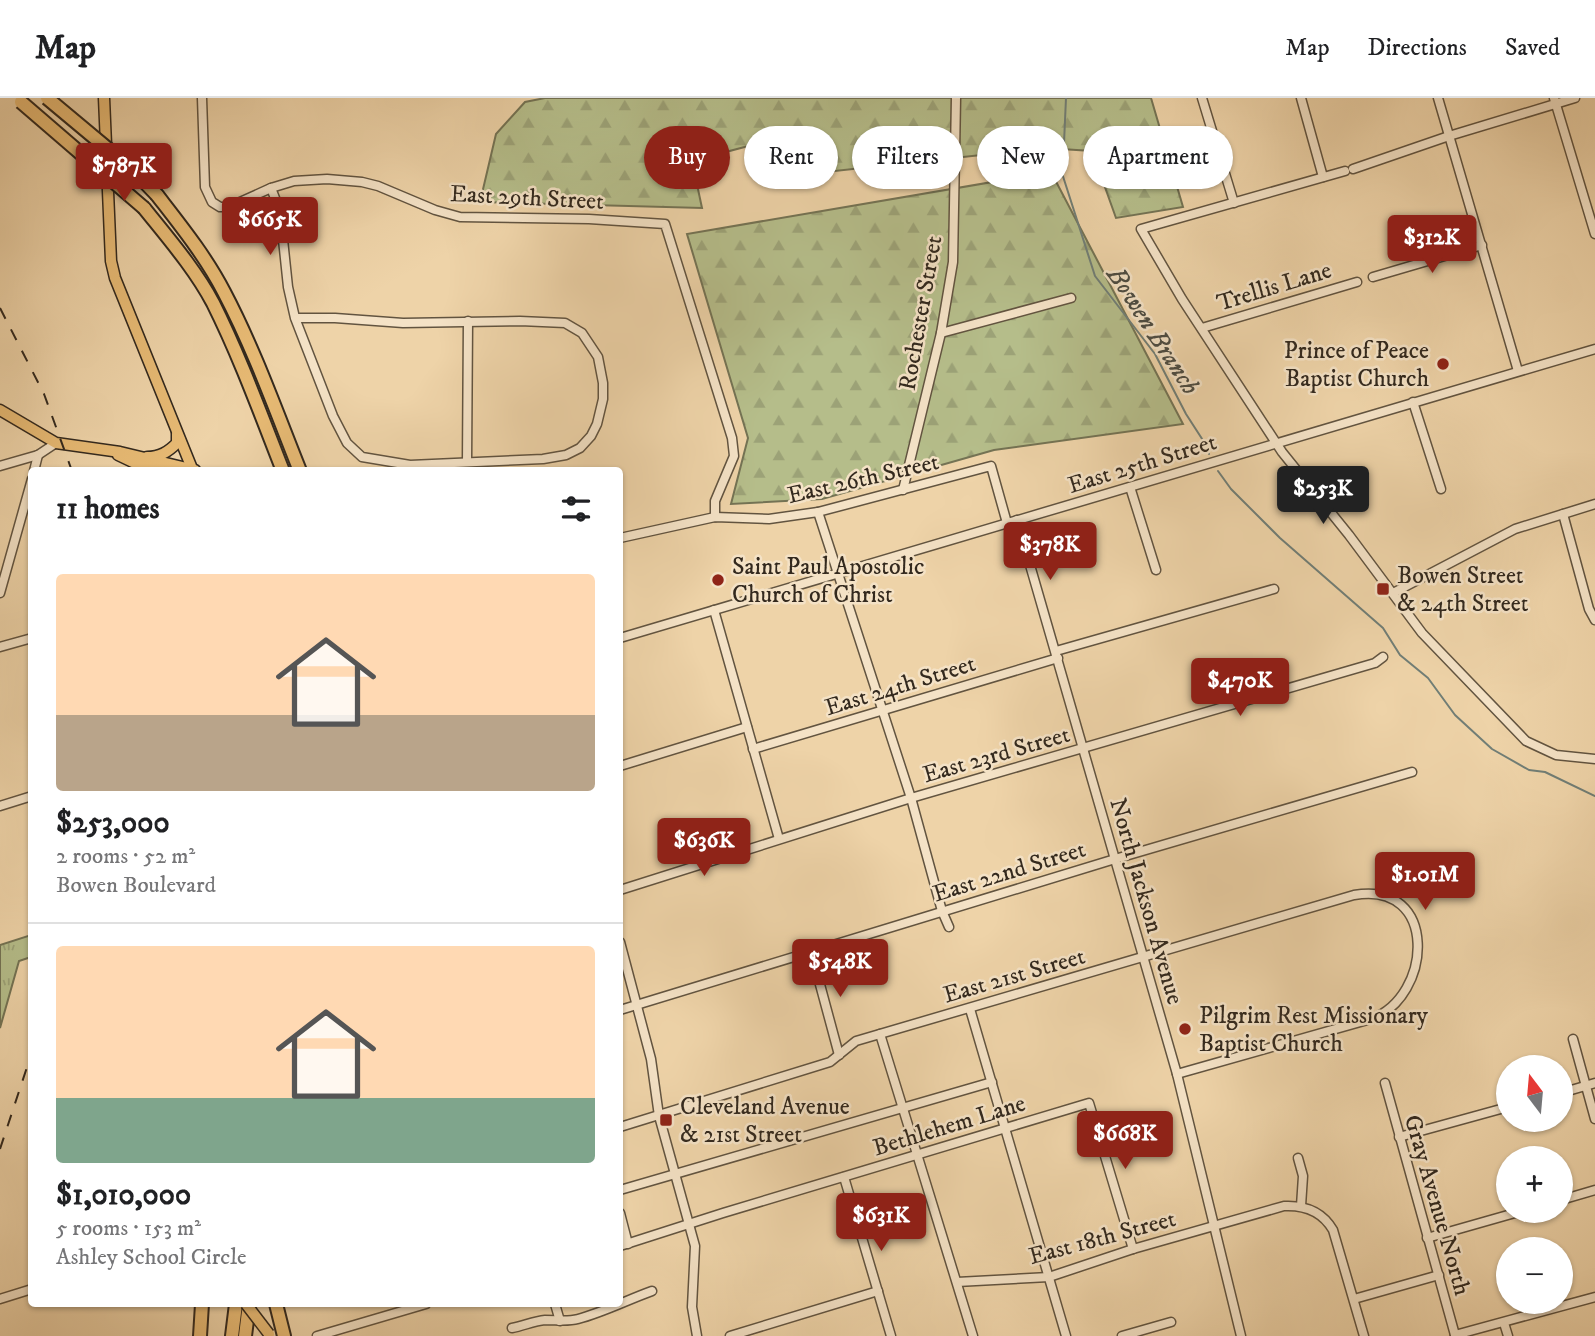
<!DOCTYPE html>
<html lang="en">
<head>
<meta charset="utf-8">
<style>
  body { margin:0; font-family:"IM FELL DW Pica",serif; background:#f6f6f6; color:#202124; height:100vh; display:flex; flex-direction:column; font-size:26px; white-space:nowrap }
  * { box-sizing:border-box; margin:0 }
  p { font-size:23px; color:#757577 }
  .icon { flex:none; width:38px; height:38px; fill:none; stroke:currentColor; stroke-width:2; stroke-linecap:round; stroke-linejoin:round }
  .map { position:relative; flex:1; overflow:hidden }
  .panel { position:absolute; left:28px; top:369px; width:595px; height:840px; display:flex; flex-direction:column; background:#fff; border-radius:7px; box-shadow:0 2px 5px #0004 }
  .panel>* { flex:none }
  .guide { position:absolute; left:644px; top:28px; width:665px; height:63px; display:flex; gap:14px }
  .needle { width:46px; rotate:344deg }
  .buttons { position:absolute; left:1496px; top:957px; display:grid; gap:14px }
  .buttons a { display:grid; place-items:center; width:77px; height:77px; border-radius:50%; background:#fff; box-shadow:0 2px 5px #0004; font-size:35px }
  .price { position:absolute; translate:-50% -60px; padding:0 16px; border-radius:7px; background:#8f2418; color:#fff; font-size:23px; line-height:46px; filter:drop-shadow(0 2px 4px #0008) }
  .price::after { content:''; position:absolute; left:50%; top:42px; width:21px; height:16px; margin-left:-10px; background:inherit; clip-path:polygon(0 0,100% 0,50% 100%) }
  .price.current { background:#222; color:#fff }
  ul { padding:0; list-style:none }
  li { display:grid; align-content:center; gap:14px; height:371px; padding:0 28px }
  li+li { border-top:2px solid #e0e0e0 }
  li span { display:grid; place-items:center; height:217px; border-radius:7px; color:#555 }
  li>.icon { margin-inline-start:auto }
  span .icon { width:126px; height:126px; fill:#fffc; stroke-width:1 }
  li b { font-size:30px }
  h2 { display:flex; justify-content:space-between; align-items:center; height:84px; padding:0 28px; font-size:30px }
  .chip { padding:0 24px; border-radius:32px; background:#fff; box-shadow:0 2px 5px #0004; font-size:24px; line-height:63px }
  .chip.current { background:#8f2418; color:#fff }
  header { display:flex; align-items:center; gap:42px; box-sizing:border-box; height:98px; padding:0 35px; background:#fff; border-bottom:2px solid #e0e0e0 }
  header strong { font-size:33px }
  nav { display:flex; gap:38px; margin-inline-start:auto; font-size:24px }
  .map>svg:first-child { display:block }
  .grass { fill:url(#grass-tufts); stroke:#747354; stroke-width:2 }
  .forest { fill:url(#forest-firs); stroke:#747354; stroke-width:2 }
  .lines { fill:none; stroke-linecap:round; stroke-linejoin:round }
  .stream { stroke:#717e76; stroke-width:2 }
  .minor-casing { stroke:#625440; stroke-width:11 }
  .major-casing { stroke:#33291e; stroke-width:13 }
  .highway-casing { stroke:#33291e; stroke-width:16 }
  .minor { stroke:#f4e2c6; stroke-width:8 }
  .major { stroke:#e7ba74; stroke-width:10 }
  .highway { stroke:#e7ba74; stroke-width:12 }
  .rail { stroke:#33291e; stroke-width:2; stroke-dasharray:12 12; stroke-linecap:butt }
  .major-bridge-casing { stroke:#33291e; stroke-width:13; stroke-linecap:butt }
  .highway-bridge-casing { stroke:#33291e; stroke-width:16; stroke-linecap:butt }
  .major-bridge { stroke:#e7ba74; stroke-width:10 }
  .highway-bridge { stroke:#e7ba74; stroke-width:12 }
  .poi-dot { fill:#8f2418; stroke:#f4e2c6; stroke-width:2.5 }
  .labels { text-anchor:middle; stroke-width:5; stroke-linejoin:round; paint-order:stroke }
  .street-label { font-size:24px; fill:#33291e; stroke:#f4e2c6 }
  .poi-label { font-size:24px; fill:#33291e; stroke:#f4e2c6; text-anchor:start }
  .water-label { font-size:26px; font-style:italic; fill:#4d4c42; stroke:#f4e2c6 }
</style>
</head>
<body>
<header>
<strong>Map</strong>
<nav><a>Map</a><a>Directions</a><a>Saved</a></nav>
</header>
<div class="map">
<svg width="1595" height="1238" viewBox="0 0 1595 1238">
  <defs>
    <pattern id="grass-tufts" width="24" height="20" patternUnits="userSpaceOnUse" patternTransform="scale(1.75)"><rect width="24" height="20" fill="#b5bd8a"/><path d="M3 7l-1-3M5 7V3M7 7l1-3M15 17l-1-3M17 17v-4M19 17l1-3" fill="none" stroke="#9ca277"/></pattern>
    <pattern id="forest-firs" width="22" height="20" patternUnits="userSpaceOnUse" patternTransform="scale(1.75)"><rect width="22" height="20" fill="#b5bd8a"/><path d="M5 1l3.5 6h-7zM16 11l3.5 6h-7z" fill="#9ca277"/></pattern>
  </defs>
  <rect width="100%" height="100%" fill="#eed3a8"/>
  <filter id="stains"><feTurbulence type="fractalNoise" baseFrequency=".00286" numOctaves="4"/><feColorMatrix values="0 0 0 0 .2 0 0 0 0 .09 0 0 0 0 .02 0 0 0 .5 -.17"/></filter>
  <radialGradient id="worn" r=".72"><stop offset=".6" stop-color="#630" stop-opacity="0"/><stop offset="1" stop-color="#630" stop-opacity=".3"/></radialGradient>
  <polygon class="grass" points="31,837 31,859 19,863 0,930 0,847"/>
  <g class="forest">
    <polygon points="545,0 1151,0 1183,109 1116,120 1092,53 1045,50 780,79 756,46 692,63 702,110 480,104 496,36 525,4"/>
    <polygon points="1051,74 1183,326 994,352 822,401 731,406 748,340 687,136"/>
  </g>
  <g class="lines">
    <g class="stream">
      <polyline points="1066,0 1064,45 1060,69 1095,178 1155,256 1186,316 1206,347 1209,356"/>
      <polyline points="1218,373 1231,391 1280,440 1383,530 1400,557 1428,580 1455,617 1492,651 1529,672 1545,674 1595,698"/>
    </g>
    <g class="minor-casing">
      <g id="minor">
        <polyline points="202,0 205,89 212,104 220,109 229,109 271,90 294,83 327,81 362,84 378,88 435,112 460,119 589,121 665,126 732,340 734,358 715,403 715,419"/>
        <polyline points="1202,0 1234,105"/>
        <polyline points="1301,0 1323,79"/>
        <polyline points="1438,0 1518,273"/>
        <polyline points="1554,0 1595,136"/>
        <polyline points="1353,71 1449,38 1575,0"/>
        <polyline points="1345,73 1141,131 1182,201 1282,354 1349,437 1422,535 1526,643 1556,657 1595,661"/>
        <polyline points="271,90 280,113 288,189 295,220 333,318 347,345 362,359 410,367 543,361 566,357 580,350 591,338 597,326 603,301 603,285 598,259 582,235 565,225 520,223 403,225 335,220 295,220"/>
        <polyline points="1373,179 1482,147"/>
        <polyline points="1202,230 1357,184"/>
        <polyline points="941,235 1071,200"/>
        <polyline points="1413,304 1441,391"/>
        <polyline points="467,364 468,223"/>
        <polyline points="0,368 38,357 56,345"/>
        <polyline points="34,373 38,357"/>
        <polyline points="1130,389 1156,472"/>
        <polyline points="903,392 941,235 953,164 956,0"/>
        <polyline points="818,414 911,700 942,813 949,829"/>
        <polyline points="1563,416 1589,511 1595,522"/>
        <polyline points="1017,422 1177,976 1241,1238"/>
        <polyline points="620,440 715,419 769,421 818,414 991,368 1007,425"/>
        <polyline points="0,495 32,381"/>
        <polyline points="1393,495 1515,431 1595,406"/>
        <polyline points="714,512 779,741"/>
        <polyline points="620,540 1595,251"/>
        <polyline points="0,549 32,540"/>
        <polyline points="1056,553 1274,491"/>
        <polyline points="753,651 1058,560"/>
        <polyline points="620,668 747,629"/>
        <polyline points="0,708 32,698"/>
        <polyline points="620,792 911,700 1375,565 1383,559"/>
        <polyline points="620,844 651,961 659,1018 695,1148 692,1209 697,1238"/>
        <polyline points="811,853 839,957"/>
        <polyline points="970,911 1066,1238"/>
        <polyline points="620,912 1115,761 1412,674"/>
        <polyline points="880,936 973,1238"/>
        <polyline points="1573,941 1595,1021"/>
        <polyline points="1385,985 1455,1237"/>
        <polyline points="1561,995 1595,985"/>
        <path d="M620,1029L830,964L856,943L1354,797C1439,782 1433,899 1371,921L1177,976"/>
        <polyline points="1399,1039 1508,1009"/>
        <polyline points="1298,1060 1303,1078 1301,1108"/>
        <polyline points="844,1079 891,1238"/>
        <polyline points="620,1092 992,984"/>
        <polyline points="1561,1102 1595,1092"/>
        <polyline points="620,1115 628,1146"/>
        <polyline points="1427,1140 1522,1113"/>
        <polyline points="620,1148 723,1115 1089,1005 1133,1151"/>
        <path d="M957,1184L1049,1179L1133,1151L1284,1108C1304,1107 1322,1113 1333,1132L1364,1238"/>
        <polyline points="0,1201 32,1191"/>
        <polyline points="1354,1201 1439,1177"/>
        <polyline points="555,1206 560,1223"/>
        <polyline points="1504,1225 1508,1238"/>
        <path d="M512,1230C523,1228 534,1223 545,1222C557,1222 567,1224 578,1221C604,1214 627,1202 652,1193"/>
        <polyline points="1455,1237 1595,1199"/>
        <polyline points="317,1238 426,1206"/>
        <polyline points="730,1238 878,1193"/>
        <polyline points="1122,1238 1171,1224"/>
      </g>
    </g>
    <g class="major-casing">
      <g id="major">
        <polyline points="104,0 111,163 115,180 193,373"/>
        <polyline points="0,312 56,345 120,354 195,372"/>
        <polyline points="118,357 139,367 164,373"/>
        <path d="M147,359C160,359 168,354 177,345V336"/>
      </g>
    </g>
    <g class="highway-casing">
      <g id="highway">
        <path d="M157,97C181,128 206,159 224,194C254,251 276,313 300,373"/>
        <path d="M144,110C168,140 195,171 213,205C240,259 261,317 283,373"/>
        <polyline points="276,1206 284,1238"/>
        <polyline points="200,1238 202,1206"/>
        <polyline points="232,1238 236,1206"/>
        <polyline points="245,1238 249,1206"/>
      </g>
    </g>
    <use href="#minor" class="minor"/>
    <use href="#major" class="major"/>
    <use href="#highway" class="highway"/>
    <g class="rail">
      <polyline points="0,210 44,296 72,373"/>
      <polyline points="0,1051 32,954"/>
    </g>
    <g class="major-bridge-casing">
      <polyline id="major-bridge" points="246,1206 269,1236"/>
    </g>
    <g class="highway-bridge-casing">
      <g id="highway-bridge">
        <polyline points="47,0 132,71 157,97"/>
        <polyline points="21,4 144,110"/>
      </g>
    </g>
    <use href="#major-bridge" class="major-bridge"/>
    <use href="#highway-bridge" class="highway-bridge"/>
  </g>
  <g class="poi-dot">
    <circle cx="1443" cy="266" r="7"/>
    <circle cx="718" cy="482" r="7"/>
    <rect x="1376" y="484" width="14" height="14" rx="3.5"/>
    <circle cx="1185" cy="931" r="7"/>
    <rect x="659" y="1015" width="14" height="14" rx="3.5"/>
  </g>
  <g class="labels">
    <g class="street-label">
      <text transform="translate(527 99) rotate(3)" y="8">East 29th Street</text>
      <text transform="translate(1274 188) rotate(-17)" y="8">Trellis Lane</text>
      <text transform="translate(920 215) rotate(-80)" y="8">Rochester Street</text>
      <text transform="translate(1142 365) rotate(-17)" y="8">East 25th Street</text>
      <text transform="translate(863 380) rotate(-13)" y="8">East 26th Street</text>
      <text transform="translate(900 587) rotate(-17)" y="8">East 24th Street</text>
      <text transform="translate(996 656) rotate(-16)" y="8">East 23rd Street</text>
      <text transform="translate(1009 773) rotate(-17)" y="8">East 22nd Street</text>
      <text transform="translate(1147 803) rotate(74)" y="8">North Jackson Avenue</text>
      <text transform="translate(1014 877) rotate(-16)" y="8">East 21st Street</text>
      <text transform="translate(949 1027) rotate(-17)" y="8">Bethlehem Lane</text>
      <text transform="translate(1438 1107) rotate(74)" y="8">Gray Avenue North</text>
      <text transform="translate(1102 1139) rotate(-15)" y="8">East 18th Street</text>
    </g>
    <g class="poi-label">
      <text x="1429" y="260" text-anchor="end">Prince of Peace<tspan x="1429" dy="28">Baptist Church</tspan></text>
      <text x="732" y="476">Saint Paul Apostolic<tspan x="732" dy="28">Church of Christ</tspan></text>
      <text x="1397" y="485">Bowen Street<tspan x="1397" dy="28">&amp; 24th Street</tspan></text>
      <text x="1199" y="925">Pilgrim Rest Missionary<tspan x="1199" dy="28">Baptist Church</tspan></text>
      <text x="680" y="1016">Cleveland Avenue<tspan x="680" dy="28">&amp; 21st Street</tspan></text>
    </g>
    <g class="water-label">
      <text transform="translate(1154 232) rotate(57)" y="9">Bowen Branch</text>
    </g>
  </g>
  <rect width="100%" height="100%" filter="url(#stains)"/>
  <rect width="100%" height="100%" fill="url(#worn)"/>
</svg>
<div class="buttons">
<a><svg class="needle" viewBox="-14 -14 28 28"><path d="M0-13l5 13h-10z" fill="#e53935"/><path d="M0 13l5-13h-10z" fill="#757577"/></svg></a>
<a>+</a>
<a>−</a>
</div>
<b class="price" style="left:124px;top:105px">$787K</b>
<b class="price" style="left:270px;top:159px">$665K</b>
<b class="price" style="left:1432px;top:177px">$312K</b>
<b class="price current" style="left:1323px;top:428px">$253K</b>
<b class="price" style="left:1050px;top:484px">$378K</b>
<b class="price" style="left:1240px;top:620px">$470K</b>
<b class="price" style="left:704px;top:780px">$636K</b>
<b class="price" style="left:1425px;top:814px">$1.01M</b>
<b class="price" style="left:840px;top:901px">$548K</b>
<b class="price" style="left:1125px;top:1073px">$668K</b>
<b class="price" style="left:881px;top:1155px">$631K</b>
<div class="guide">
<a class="chip current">Buy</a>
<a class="chip">Rent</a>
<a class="chip">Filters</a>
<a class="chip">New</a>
<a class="chip">Apartment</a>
</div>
<section class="panel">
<h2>11 homes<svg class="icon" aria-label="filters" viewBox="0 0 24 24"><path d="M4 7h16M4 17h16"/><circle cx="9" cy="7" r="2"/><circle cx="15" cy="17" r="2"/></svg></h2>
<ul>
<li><span style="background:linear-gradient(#ffd9b3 65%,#b9a48a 0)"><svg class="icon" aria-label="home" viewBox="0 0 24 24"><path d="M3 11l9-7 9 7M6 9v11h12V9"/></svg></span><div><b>$253,000</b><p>2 rooms · 52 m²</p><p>Bowen Boulevard</p></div></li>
<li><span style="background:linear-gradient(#ffd9b3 70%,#7fa58c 0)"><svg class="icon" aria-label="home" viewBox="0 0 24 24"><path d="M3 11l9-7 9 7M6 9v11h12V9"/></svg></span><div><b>$1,010,000</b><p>5 rooms · 153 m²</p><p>Ashley School Circle</p></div></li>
</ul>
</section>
</div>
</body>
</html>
